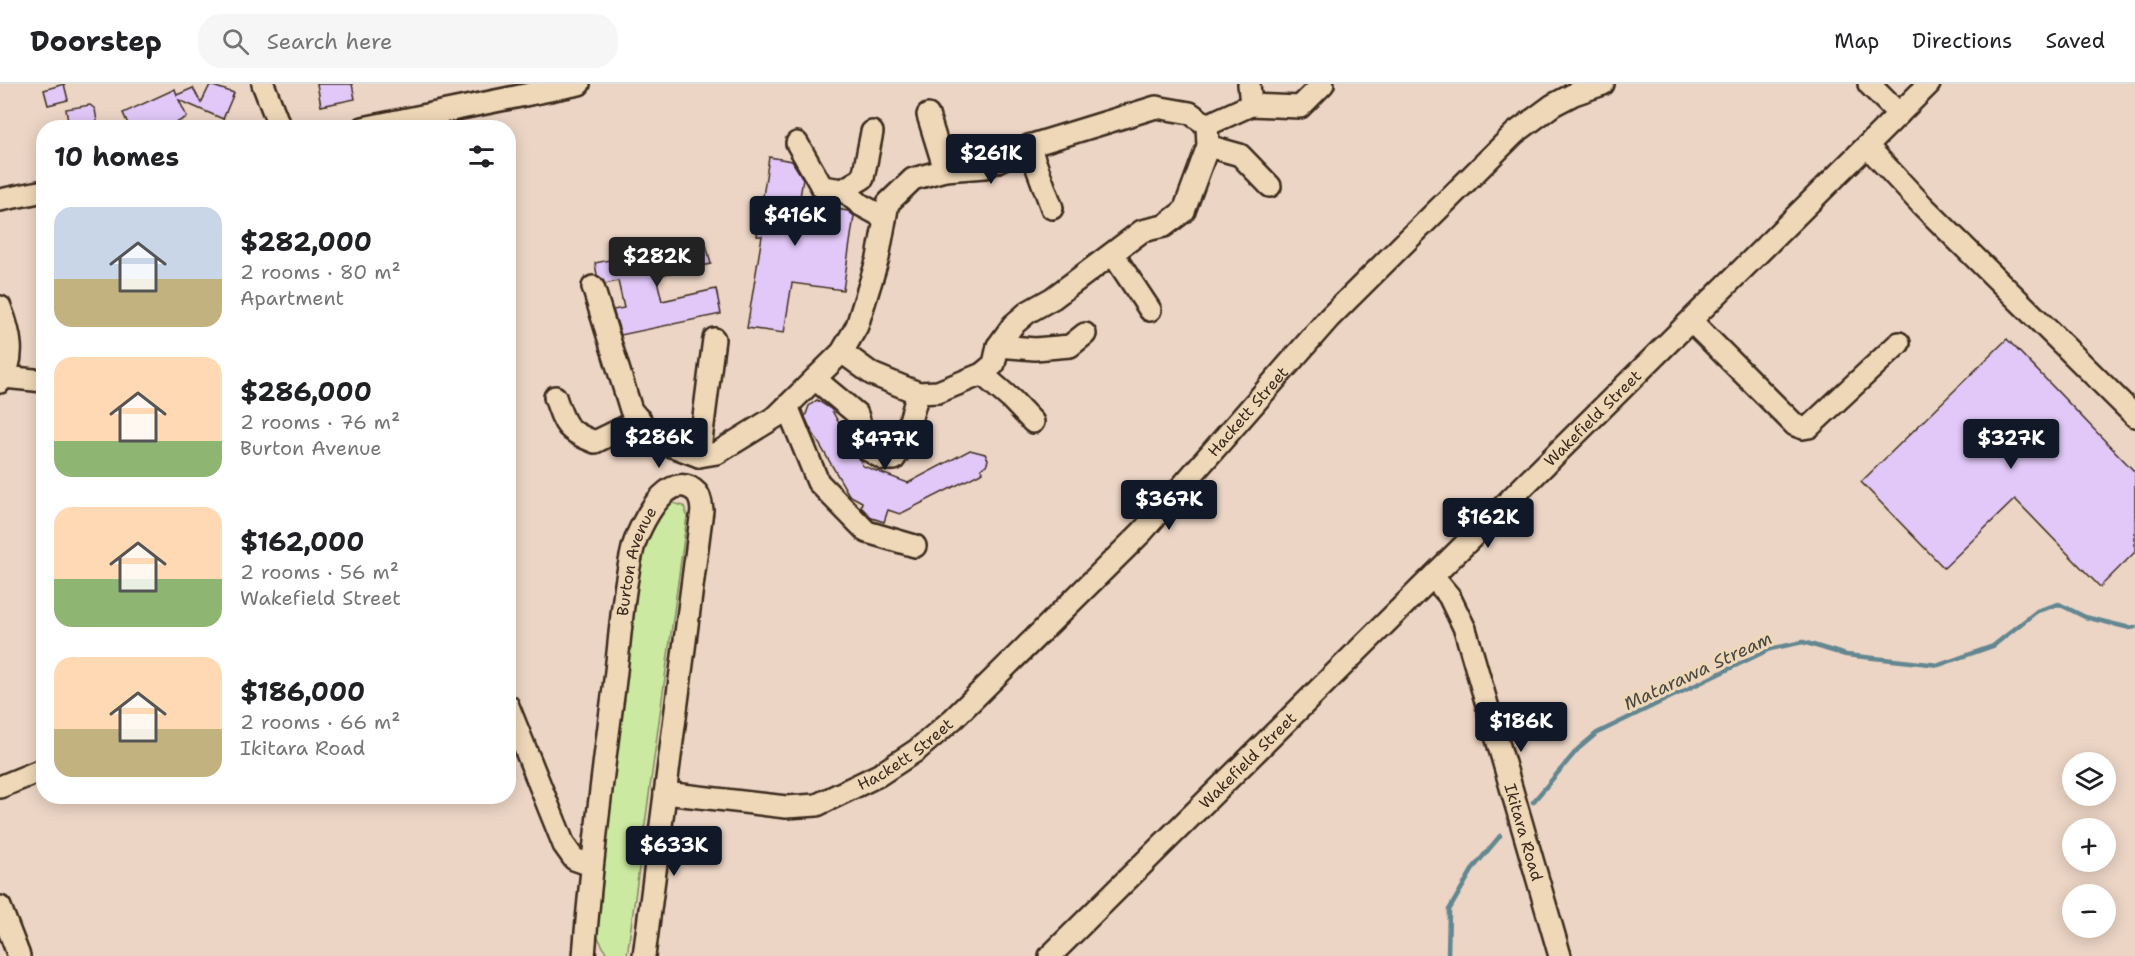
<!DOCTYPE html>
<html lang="en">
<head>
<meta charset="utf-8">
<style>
  body { margin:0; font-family:"Shantell Sans",sans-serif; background:#f6f6f6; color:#202124; height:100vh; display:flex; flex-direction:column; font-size:22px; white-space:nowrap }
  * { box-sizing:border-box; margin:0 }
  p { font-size:20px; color:#757577 }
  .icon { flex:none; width:33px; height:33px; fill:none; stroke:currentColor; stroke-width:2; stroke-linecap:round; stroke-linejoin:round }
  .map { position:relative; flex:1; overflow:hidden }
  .sheet { position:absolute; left:36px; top:36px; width:480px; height:684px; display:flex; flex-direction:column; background:#fff; border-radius:24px; box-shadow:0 3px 15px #0003 }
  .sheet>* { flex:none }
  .buttons { position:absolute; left:2062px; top:668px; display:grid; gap:12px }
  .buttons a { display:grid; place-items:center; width:54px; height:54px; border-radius:50%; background:#fff; box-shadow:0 3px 15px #0003; font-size:30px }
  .price { position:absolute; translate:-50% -51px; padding:0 14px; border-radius:6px; background:#111827; color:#fff; font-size:20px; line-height:39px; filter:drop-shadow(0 2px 3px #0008) }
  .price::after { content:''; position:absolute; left:50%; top:36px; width:18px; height:14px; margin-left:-9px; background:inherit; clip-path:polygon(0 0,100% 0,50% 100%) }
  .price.selected { background:#222; color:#fff }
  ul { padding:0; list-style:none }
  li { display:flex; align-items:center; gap:18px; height:150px; padding:0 18px }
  li span { display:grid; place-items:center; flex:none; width:168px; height:120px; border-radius:18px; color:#555 }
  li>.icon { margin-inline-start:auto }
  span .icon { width:72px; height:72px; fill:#fffc; stroke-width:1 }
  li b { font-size:26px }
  h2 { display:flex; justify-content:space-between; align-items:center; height:72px; padding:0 18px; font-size:26px }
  header { display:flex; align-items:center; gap:36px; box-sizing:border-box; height:84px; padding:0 30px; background:#fff; border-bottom:2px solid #e0e0e0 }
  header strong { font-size:28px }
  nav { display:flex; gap:33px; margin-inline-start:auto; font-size:21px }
  .search { width:420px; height:54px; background:#f6f6f6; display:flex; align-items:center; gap:15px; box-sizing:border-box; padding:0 21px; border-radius:24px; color:#757577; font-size:22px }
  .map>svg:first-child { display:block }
  .green { fill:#cbe9a0; stroke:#838a5f; stroke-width:1.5 }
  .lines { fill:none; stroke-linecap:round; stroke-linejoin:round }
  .stream { stroke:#638791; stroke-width:4.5 }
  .building { fill:#e1c8f8; stroke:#3b2a1e; stroke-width:1.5 }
  .minor-casing { stroke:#3b2a1e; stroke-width:26 }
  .minor { stroke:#efd8b8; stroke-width:21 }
  .labels { text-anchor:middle; stroke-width:6; stroke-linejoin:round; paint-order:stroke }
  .street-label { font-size:16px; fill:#3b2a1e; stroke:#efd8b8 }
  .water-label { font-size:18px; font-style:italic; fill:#484944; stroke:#efd8b8 }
</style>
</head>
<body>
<header>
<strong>Doorstep</strong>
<div class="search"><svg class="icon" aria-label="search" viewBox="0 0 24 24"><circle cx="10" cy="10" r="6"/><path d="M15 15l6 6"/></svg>Search here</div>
<nav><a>Map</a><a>Directions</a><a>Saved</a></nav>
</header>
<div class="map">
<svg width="2135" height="872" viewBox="0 0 2135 872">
  <rect width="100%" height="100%" fill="#ecd5c5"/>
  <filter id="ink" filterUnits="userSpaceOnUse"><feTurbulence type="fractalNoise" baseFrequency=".0167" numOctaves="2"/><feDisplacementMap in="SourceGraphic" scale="12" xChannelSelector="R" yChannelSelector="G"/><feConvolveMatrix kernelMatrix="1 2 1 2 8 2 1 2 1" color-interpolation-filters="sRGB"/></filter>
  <g filter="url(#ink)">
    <polygon class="green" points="669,418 684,422 687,432 627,872 608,872 587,833 627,487 651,441"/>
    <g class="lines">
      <g class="stream">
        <polyline points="1533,718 1578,665 1597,649 1770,565 1803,558 1846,571 1939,581 1993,562 2037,527 2059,520 2085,533 2130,544 2135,543"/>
        <polyline points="1448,872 1449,826 1474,783 1500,752"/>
      </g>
    </g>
    <g class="building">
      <polygon points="64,0 68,16 48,21 44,6"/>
      <polygon points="317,0 352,0 355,15 321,22"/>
      <polygon points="210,1 234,9 223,35 179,16 187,33 167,44 152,44 150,39 130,44 123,29 175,5 177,11 193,4 201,19"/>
      <polygon points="90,21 95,25 98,44 69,44 66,25"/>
      <polygon points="769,73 792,77 803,95 799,119 848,127 854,132 843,206 792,199 784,249 747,244 762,152 757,152"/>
      <polygon points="705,156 711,180 656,192 662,217 716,205 721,230 621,251 613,226 624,224 618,197 605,200 597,191 595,179"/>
      <polygon points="2007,255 2135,388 2135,468 2100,503 2015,415 1944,484 1861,398"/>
      <polygon points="817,316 831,325 863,382 908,399 970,366 985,370 988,375 987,380 981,385 983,388 900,430 888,426 884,438 872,434 861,423 862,418 849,411 810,344 805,333 809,322"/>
    </g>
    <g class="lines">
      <g class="minor-casing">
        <g id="minor">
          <polyline points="263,0 280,44"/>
          <polyline points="1249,0 1251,21"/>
          <polyline points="1869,0 1899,30"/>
          <polyline points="928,31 945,86"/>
          <polyline points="1207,41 1251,21 1300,23 1323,0"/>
          <polyline points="363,44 579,0"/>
          <polyline points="797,59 822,103 843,106 861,121 885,134"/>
          <polyline points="1029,62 1052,124"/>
          <polyline points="1208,62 1240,71 1270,102"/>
          <polyline points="1867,62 1923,122 2135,332"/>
          <polyline points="843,106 863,94 872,48"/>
          <polyline points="0,116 44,107"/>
          <polyline points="1113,170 1150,226"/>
          <polyline points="593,203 631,326 656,356 699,372 717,369 777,332 842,268 857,242 878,174 888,119 913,95 945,86 985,83 1029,62 1156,23 1190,29 1207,41 1208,62 1184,127 1164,142 1142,147 1053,214 1028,228 1013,241 998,262 994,280 982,290 938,308 918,309 872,290 842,268"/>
          <path d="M0,223C10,248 17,275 0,298"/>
          <polyline points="1691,237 1795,341 1803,344 1809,343 1899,259"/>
          <polyline points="998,262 1035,265 1070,262 1085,250"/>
          <polyline points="982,290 1012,316 1033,338"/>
          <polyline points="4,293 44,297"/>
          <polyline points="815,295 857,330 868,366 884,375 894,375 903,361 918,309"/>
          <path d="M555,313C565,342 566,347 595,358L640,336"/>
          <polyline points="787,322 818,398 867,448 915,462"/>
          <polyline points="699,372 714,255"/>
          <path id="s1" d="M1433,493L1449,512L1465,545L1560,872"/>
          <polyline points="508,622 564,761 574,775 591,781"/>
          <polyline points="0,703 44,685"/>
          <path id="s2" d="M665,709L786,723L817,721L879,691L917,666L953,635L1142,448L1329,234L1515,49L1553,21L1574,10L1603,0"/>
          <polyline points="0,823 19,872"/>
          <path id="s3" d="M584,872C591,782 602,694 614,604C620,558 622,510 633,464C638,444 669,380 697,409C701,414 701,420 702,426L644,872"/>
          <path id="s4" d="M1050,872L1929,0"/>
        </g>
      </g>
      <use href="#minor" class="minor"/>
    </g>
  </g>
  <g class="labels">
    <g class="street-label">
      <text dy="6" stroke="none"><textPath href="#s2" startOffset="741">Hackett Street</textPath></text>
      <text dy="6" stroke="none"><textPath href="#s4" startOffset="764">Wakefield Street</textPath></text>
      <text dy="6" stroke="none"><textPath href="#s3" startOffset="399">Burton Avenue</textPath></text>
      <text dy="6" stroke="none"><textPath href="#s2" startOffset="255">Hackett Street</textPath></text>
      <text dy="6" stroke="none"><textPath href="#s4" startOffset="278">Wakefield Street</textPath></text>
      <text dy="6" stroke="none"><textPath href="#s1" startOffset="273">Ikitara Road</textPath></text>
    </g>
    <g class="water-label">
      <text transform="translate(1698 587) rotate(-25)" y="6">Matarawa Stream</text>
    </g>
  </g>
</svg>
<div class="buttons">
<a><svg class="icon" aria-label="layers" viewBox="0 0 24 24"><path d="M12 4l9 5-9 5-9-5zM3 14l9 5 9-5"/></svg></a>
<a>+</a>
<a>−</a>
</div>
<b class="price" style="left:991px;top:101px">$261K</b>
<b class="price" style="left:795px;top:163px">$416K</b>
<b class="price selected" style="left:657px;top:204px">$282K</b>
<b class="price" style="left:659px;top:385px">$286K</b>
<b class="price" style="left:2011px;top:386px">$327K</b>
<b class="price" style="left:885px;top:387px">$477K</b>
<b class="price" style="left:1169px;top:447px">$367K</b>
<b class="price" style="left:1488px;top:465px">$162K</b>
<b class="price" style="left:1521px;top:669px">$186K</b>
<b class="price" style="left:674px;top:793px">$633K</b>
<section class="sheet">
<h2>10 homes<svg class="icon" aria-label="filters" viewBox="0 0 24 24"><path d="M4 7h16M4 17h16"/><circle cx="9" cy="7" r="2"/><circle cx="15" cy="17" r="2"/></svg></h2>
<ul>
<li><span style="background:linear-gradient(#c9d6e8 60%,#c2b280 0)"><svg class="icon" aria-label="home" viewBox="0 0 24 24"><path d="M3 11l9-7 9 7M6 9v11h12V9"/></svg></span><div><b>$282,000</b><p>2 rooms · 80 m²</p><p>Apartment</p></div></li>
<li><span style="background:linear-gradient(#ffd9b3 70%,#8fb573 0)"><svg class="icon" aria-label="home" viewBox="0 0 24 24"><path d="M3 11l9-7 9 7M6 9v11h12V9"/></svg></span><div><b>$286,000</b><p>2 rooms · 76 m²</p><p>Burton Avenue</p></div></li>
<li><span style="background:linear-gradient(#ffd9b3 60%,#8fb573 0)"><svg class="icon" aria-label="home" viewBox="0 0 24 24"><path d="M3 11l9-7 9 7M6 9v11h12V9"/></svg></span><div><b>$162,000</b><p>2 rooms · 56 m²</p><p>Wakefield Street</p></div></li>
<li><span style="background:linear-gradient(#ffd9b3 60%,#c2b280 0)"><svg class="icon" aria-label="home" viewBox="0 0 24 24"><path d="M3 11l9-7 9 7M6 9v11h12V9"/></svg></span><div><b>$186,000</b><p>2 rooms · 66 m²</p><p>Ikitara Road</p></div></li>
</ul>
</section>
</div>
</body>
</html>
